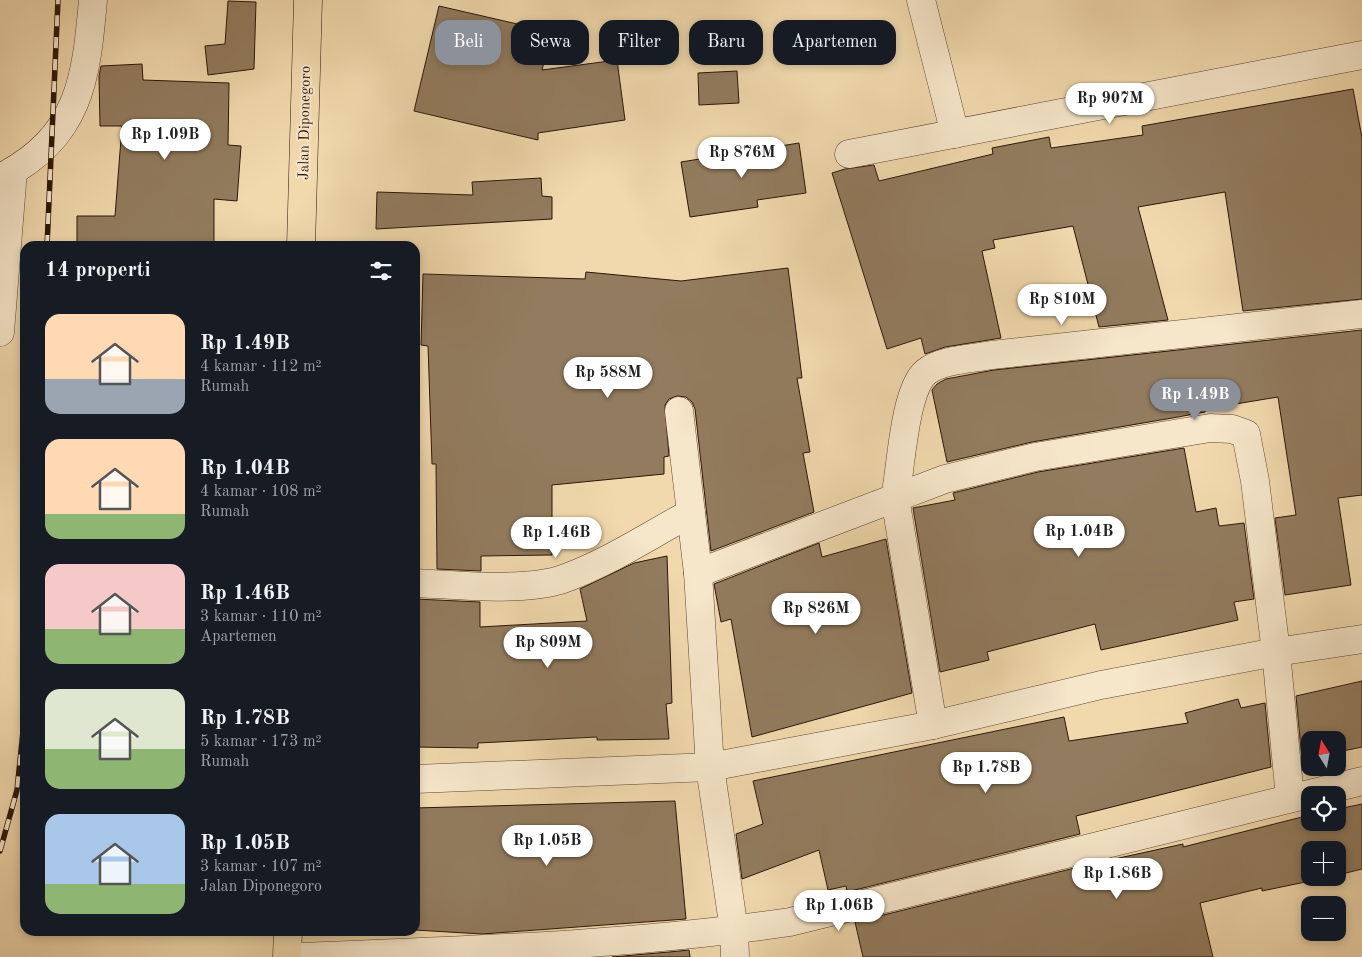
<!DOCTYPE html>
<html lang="id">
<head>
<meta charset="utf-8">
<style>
  body { margin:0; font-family:"Old Standard TT",serif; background:#20242c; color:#f1f3f6; height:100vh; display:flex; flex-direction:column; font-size:19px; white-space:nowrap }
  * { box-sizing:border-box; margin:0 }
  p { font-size:16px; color:#9ea1a6 }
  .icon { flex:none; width:28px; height:28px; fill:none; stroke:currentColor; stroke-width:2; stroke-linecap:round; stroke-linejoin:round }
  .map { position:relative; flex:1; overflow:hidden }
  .sheet { position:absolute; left:20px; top:241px; width:400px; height:695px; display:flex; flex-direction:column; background:#171b24; border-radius:15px; box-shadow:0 2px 8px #0003 }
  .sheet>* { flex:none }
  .hud { position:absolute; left:435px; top:20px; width:475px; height:45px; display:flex; gap:10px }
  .needle { width:32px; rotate:349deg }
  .buttons { position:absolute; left:1301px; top:731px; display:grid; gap:10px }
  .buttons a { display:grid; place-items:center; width:45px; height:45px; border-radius:10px; background:#171b24; box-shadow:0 2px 8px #0003; font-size:25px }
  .price { position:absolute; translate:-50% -42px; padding:0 11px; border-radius:18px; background:#fff; color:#222; font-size:16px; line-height:32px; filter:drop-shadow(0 1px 2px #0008) }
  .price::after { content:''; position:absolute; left:50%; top:30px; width:15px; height:11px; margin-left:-8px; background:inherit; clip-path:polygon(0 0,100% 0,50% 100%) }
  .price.active { background:#8c9099; color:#fff }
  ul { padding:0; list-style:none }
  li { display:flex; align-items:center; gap:15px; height:125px; padding:0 25px }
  li span { display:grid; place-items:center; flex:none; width:140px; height:100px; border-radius:15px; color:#555 }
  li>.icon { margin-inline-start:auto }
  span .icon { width:60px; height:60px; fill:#fffc; stroke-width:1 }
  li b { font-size:21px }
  h2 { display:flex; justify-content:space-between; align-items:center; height:60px; padding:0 25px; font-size:21px }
  .tag { padding:0 18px; border-radius:15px; background:#171b24; box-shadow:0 2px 8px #0003; font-size:18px; line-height:45px }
  .tag.active { background:#8c9099; color:#fff }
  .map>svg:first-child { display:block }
  .building { fill:#927b5e; stroke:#2b1608 }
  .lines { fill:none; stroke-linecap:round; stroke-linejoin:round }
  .street-casing { stroke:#5c4731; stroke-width:29 }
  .primary-casing { stroke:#2b1608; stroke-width:29 }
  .street { stroke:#f6e6ca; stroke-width:28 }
  .primary { stroke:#f1d9ad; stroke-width:28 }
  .rail-casing { stroke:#2b1608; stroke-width:5.5 }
  .rail { stroke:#f6e6ca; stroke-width:4; stroke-dasharray:11; stroke-linecap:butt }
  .labels { text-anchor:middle; stroke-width:4; stroke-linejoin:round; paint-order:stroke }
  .street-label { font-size:15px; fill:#2b1608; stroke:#f6e6ca }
</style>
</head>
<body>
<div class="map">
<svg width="1362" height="957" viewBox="0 0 1362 957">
  <rect width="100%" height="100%" fill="#f1d9ad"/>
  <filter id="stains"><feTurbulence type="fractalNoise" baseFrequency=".004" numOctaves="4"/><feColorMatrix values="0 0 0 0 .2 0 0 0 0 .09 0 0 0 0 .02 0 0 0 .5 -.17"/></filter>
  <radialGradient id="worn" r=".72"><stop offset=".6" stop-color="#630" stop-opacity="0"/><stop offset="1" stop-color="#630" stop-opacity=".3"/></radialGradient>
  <g class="building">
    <polygon points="228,1 256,2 254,69 208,75 205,46 225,44"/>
    <polygon points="439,6 552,32 542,70 617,60 625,120 538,133 538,140 414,111"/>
    <polygon points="142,64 143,80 229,83 228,145 241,146 237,201 214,199 214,246 77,246 77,216 115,216 122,126 100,126 99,76 101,66"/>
    <polygon points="737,71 739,103 699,105 698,73"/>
    <polygon points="1353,89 1362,138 1362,299 1243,311 1225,192 1138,207 1168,320 1099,327 1073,226 993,240 995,248 982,251 1001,338 945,347 925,354 921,338 887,349 832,173 845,169 874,165 879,181 993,154 992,148 1049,137 1051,148 1143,135 1142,126"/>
    <polygon points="799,143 806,193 757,200 758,207 690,217 681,162"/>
    <polygon points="541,178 542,196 552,197 552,219 376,229 377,192 473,195 472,182"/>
    <polygon points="788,268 802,378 797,378 810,452 803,453 814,512 711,551 695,409 692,402 686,397 677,396 669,399 665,405 669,456 664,457 664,474 552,485 552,555 481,556 481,571 437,569 436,464 432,464 428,346 421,345 423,274 585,279 586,272 681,281"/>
    <polygon points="1362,330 1362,495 1338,498 1351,585 1285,595 1275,518 1296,515 1278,397 1205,409 1205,412 1178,417 1032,442 947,462 932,390 937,384 946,379 994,370"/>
    <polygon points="1184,448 1196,512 1216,508 1219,526 1244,523 1254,599 1234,602 1238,620 1101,650 1095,624 987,652 989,660 940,672 913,508 955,500 953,493 1038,472"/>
    <polygon points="886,539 912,693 752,737 731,619 721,622 714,584 819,543 822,557"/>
    <polygon points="667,556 672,703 666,704 669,739 597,740 597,737 478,743 478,748 415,747 415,599 480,602 480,627 587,621 580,589 634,563"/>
    <polygon points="1362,681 1362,747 1338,752 1338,740 1310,740 1310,758 1302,760 1296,696"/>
    <polygon points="1238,699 1241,708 1265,703 1271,767 1076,816 1080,834 847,892 846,886 828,890 819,850 742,879 736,834 763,824 753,781 1064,717 1069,741 1188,723 1185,713"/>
    <polygon points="675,801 686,919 482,934 415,930 415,808"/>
    <polygon points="1362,804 1362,869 1338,875 1338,850 1310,850 1310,878 1325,878 1262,891 1262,888 1200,903 1213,957 863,957 855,922 1087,865 1183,844 1183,847 1310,815 1310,822 1338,822 1338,809"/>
    <polygon points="689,950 690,957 612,957 669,952"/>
  </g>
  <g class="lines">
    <g class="street-casing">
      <g id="street">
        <polyline points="921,0 955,134"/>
        <polyline points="849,154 1362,55"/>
        <path d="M0,178C80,137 86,80 93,0"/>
        <polyline points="0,332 13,171"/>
        <polyline points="679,411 698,573 710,767 734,930 735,957"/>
        <polyline points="698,573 945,479 1035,457 1210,428 1232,429 1246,434 1255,481 1276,652 1290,798"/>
        <path d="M415,583C455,585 525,592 563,579C606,564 650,535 691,513"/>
        <path d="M933,725L895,498C901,470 904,390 926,372C942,359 972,359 992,355L1362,314"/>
        <polyline points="415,779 710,767 933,725 1101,685 1276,652 1362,639"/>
        <path d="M299,957C463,950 627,946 790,922L1362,781"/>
      </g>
    </g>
    <g class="primary-casing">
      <g id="primary">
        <polyline points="301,246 308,0"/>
        <polyline points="287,957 288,931"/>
      </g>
    </g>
    <use href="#street" class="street"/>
    <use href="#primary" class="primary"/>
    <g class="rail-casing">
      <g id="rail">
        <polyline points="47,246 58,0"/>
        <polyline points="0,851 17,790 25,712"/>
      </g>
    </g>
    <use href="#rail" class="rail"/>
  </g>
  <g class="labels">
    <g class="street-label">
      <text transform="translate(304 123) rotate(-89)" y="5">Jalan Diponegoro</text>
    </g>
  </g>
  <rect width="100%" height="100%" filter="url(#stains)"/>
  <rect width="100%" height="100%" fill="url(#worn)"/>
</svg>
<div class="buttons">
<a><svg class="needle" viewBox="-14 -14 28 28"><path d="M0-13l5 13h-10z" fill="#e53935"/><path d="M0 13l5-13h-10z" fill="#9ea1a6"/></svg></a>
<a><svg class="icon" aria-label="locate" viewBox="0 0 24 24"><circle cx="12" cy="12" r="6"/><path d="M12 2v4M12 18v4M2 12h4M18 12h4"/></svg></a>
<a>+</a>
<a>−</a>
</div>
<b class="price" style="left:1110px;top:125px">Rp 907M</b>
<b class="price" style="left:165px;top:161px">Rp 1.09B</b>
<b class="price" style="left:742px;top:179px">Rp 876M</b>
<b class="price" style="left:1062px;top:326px">Rp 810M</b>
<b class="price" style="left:608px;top:399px">Rp 588M</b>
<b class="price active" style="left:1195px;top:421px">Rp 1.49B</b>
<b class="price" style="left:1079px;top:558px">Rp 1.04B</b>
<b class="price" style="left:556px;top:559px">Rp 1.46B</b>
<b class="price" style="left:816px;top:635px">Rp 826M</b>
<b class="price" style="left:548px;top:669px">Rp 809M</b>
<b class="price" style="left:986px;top:794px">Rp 1.78B</b>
<b class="price" style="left:547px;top:867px">Rp 1.05B</b>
<b class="price" style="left:1117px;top:900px">Rp 1.86B</b>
<b class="price" style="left:839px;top:932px">Rp 1.06B</b>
<div class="hud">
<a class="tag active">Beli</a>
<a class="tag">Sewa</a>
<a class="tag">Filter</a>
<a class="tag">Baru</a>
<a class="tag">Apartemen</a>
</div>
<section class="sheet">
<h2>14 properti<svg class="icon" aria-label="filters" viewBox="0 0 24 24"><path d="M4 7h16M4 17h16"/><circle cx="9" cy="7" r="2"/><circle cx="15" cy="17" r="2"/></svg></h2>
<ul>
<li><span style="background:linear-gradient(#ffd9b3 65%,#9aa5b1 0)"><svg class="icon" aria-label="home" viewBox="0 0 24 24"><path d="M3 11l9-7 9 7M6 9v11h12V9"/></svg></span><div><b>Rp 1.49B</b><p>4 kamar · 112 m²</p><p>Rumah</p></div></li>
<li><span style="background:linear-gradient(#ffd9b3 75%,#8fb573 0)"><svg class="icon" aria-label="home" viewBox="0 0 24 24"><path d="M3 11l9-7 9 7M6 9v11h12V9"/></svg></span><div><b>Rp 1.04B</b><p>4 kamar · 108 m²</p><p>Rumah</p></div></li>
<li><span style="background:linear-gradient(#f6c9c9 65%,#8fb573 0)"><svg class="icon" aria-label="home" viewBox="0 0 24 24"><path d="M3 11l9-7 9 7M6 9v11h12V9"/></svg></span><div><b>Rp 1.46B</b><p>3 kamar · 110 m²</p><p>Apartemen</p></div></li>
<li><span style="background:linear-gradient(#dfe7d0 60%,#8fb573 0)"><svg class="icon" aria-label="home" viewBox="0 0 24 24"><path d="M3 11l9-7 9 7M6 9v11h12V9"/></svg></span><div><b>Rp 1.78B</b><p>5 kamar · 173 m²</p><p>Rumah</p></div></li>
<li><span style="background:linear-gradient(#a9c7e8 70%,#8fb573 0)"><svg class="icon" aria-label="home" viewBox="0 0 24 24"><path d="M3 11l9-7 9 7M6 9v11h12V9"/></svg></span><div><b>Rp 1.05B</b><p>3 kamar · 107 m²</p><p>Jalan Diponegoro</p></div></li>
</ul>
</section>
</div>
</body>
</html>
